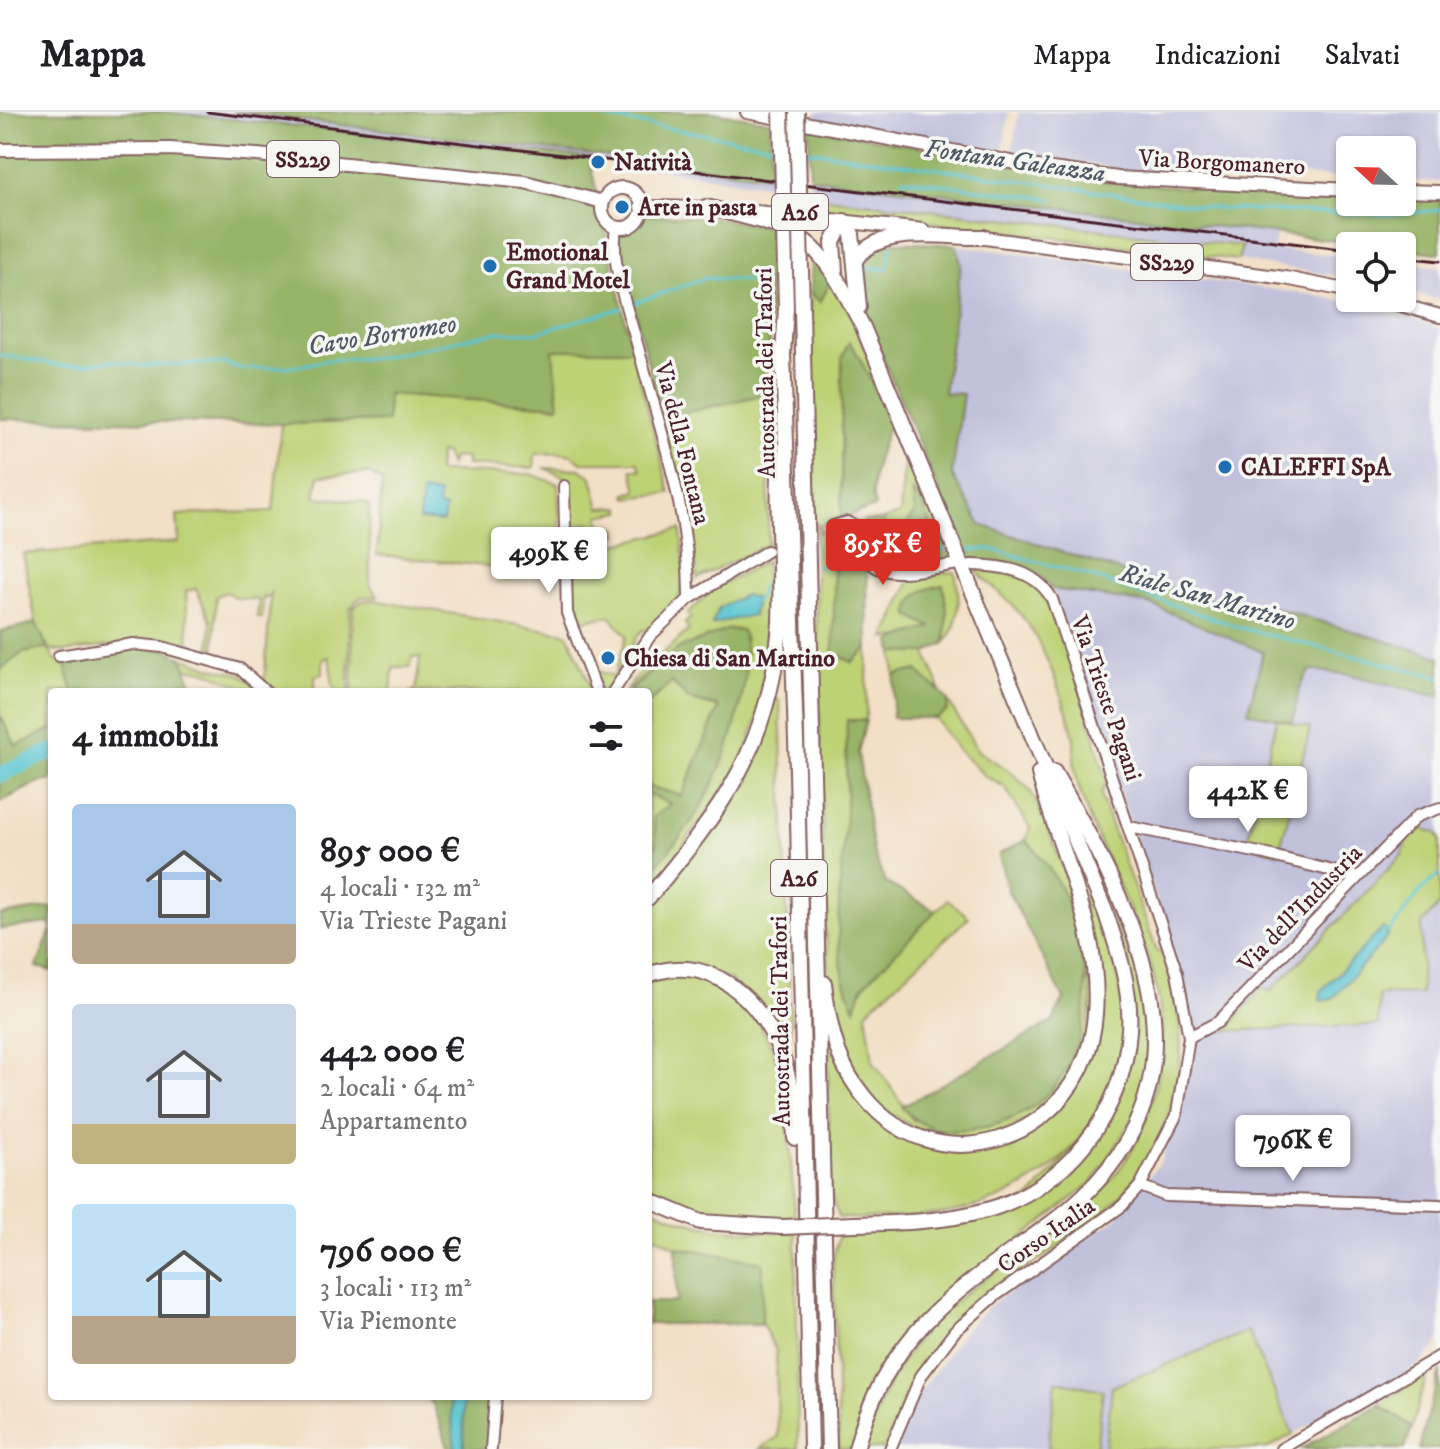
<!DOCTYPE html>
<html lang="it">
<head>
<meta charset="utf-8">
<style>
  body { margin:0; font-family:"IM FELL DW Pica",serif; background:#f6f6f6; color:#202124; height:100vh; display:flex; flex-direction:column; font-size:30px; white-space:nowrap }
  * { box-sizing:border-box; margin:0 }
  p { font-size:26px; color:#757577 }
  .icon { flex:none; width:44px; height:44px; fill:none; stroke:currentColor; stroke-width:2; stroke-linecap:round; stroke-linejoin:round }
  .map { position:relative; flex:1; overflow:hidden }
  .panel { position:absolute; left:48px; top:576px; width:604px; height:712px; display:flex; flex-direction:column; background:#fff; border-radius:8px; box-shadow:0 2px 6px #0004 }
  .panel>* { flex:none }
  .needle { width:52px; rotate:292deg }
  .tools { position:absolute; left:1336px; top:24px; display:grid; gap:16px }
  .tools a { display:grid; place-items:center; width:80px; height:80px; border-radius:8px; background:#fff; box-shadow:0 2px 6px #0004; font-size:40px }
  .price { position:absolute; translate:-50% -68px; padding:0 18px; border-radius:8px; background:#fff; color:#222; font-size:26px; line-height:52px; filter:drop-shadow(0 2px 4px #0008) }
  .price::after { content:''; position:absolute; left:50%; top:48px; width:24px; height:18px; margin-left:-12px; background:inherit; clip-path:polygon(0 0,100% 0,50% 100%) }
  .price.current { background:#d93025; color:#fff }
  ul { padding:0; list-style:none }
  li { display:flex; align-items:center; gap:24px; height:200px; padding:0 24px }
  li span { display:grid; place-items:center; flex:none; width:224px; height:160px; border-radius:8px; color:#555 }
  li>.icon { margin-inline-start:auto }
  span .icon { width:96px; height:96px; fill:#fffc; stroke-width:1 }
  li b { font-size:34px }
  h2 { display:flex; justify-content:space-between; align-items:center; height:96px; padding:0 24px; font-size:34px }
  header { display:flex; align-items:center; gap:48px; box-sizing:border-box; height:112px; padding:0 40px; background:#fff; border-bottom:2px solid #e0e0e0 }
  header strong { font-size:38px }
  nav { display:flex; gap:44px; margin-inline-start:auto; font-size:28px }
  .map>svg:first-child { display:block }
  .industrial { fill:#c2c1dc }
  .green { fill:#bdd174; stroke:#847850; stroke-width:2 }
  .forest { fill:#96b366; stroke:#706948; stroke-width:2 }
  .water { fill:#58c5d0; stroke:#51727e; stroke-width:2 }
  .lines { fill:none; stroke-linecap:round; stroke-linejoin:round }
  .stream { stroke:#58c5d0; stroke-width:3 }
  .river { stroke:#58c5d0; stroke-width:16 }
  .minor-tunnel { stroke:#d0b9a6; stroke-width:10; stroke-dasharray:10 5; stroke-linecap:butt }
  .minor-casing { stroke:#856261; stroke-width:14 }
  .major-casing { stroke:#856261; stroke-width:16 }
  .highway-casing { stroke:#856261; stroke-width:18 }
  .minor { stroke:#fff; stroke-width:10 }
  .major { stroke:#fff; stroke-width:12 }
  .highway { stroke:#fff; stroke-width:14 }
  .rail { stroke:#4a1f2b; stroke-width:3 }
  .highway-bridge-casing { stroke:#856261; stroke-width:18; stroke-linecap:butt }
  .highway-bridge { stroke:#fff; stroke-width:14 }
  .poi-dot { fill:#1f6fb2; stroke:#f6f6f2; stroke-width:3 }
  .labels { text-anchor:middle; stroke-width:7; stroke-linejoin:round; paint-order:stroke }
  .shield { fill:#f6f6f2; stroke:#7e6067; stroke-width:2 }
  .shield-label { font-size:22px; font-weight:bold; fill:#4a1f2b }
  .poi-label { font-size:24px; font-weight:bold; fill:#4a1f2b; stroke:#f6f6f2; text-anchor:start }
  .street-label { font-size:24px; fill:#4a1f2b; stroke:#f6f6f2 }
  .water-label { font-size:26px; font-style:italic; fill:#4f5965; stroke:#f6f6f2 }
</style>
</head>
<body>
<header>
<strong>Mappa</strong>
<nav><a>Mappa</a><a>Indicazioni</a><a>Salvati</a></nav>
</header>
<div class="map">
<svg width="1440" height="1337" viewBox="0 0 1440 1337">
  <rect width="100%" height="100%" fill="#f6f6f2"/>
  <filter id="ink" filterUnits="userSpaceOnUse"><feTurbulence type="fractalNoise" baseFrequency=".0125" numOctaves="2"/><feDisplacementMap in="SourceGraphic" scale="16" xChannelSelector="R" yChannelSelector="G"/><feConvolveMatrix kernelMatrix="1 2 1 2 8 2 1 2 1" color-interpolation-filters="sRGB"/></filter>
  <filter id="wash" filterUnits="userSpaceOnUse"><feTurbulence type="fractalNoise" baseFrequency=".006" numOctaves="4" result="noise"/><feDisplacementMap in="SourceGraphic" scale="32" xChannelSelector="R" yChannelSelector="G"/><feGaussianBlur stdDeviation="1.8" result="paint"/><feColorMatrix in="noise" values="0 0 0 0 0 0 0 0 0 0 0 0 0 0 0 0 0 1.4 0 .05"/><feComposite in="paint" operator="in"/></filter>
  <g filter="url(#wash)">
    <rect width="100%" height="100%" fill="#f2dfc5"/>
    <g class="industrial">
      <polygon points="164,0 232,0 771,64 771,74 589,46"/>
      <polygon points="816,0 1009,0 1002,42 815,7"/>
      <polygon points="1019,0 1440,0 1440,70 1402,68 1402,38 1350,38 1350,66 1201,58 1134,60 1012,38"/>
      <polygon points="810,66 1277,122 1273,137 1350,145 1350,166 1238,148 1241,133 810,84"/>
      <polygon points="956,133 1319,184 1406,204 1440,217 1440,545 1265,493 1204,487 981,413 952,363 962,282 944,281 961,152"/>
      <polygon points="1402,150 1440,155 1440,188 1402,178"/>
      <polygon points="1052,477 1150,492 1264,540 1248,600 1292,610 1299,576 1310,558 1352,563 1440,585 1440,1224 1437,1233 1419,1253 1266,1337 896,1337 920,1281 964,1219 998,1187 1117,1106 1161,1049 1182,996 1193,934 1188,882"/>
    </g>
    <g class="green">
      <polygon points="810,84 1242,134 1238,148 812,96"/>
      <path d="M829,159L840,176C875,259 909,343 944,426C928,412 926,396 913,380L915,401L908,409L912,420L886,426L883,408L900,402L905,342L889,310L892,300C871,280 867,252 849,231L842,245L841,406L816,416L810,180L820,189L828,175Z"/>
      <path d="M552,237L632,238L670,381L627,386L626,382L637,379L632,357L641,358L638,350H581C569,336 551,343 535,342L534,356L467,353V346L453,345L450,354L445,341H439L438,360L531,362L558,372L560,425L526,424L525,431L559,436L558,461L377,443L382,369L369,361L319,364L315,385L365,390L369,393L370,473L378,485H360L350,496L349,580H337L333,574L329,545L323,547V562L315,564V580H270L264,573L271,481L266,487L263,484L262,506L257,505L259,488L236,486L226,480L216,484L214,542L210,541L211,509L196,477L186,479L189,534L146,529L64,540L49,537L54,547L64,549L73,580H52V617L16,634L0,603V558L22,541L47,536L36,511L23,442L179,430L177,403L273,399L281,312L387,309V282L558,294Z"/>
      <polygon points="770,281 768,432 697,467 690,407 662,306"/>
      <path d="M544,356L580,357L592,365L600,396L621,395V400L599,404L602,418L617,416L618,423L595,429L590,411L575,415L582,440L681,417C685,473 692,478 650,518H643L638,523L608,580H601L593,558L614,564L627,524L610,504L573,510L568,375L563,364Z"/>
      <path d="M843,413L857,426L831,421L835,495L852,550L868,536L866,608L847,609L846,699L855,894C869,852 915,816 948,788L969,805L866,900L873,949L913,1008L985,1016L1087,870C1076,818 1064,767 1026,728L1030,716L1005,675L985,664L958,638L935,606L947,599L948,589L978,639L1011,660L1029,677L1039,695L1069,771L1093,871L1085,936L1050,996L985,1028L932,1025L880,996L847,949L832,891L825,813L815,425L820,420Z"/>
      <polygon points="766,449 767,540 758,604 742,652 648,781 648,764 694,706 715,669 745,564 745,527 729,517 677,537 625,580 655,540 661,543 689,518 685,511 691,506 687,502 716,475"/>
      <path d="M975,458C994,459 1019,459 1034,473C1064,501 1094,626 1107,670L1101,681L1105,697L1157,839L1164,842C1170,863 1176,885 1179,907C1189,986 1150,1067 1088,1114C1042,1148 991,1174 953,1216C921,1251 901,1293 885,1337H865C876,1291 903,1239 937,1206C1016,1131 1118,1107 1151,992C1162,953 1165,918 1157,878C1145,821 1115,769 1093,715C1085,696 1078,678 1075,657C1073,647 1075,637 1074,627C1067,593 1044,532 1022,504C1008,486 991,474 975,458Z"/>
      <path d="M955,460C960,485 962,510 945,531L947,500L942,474L909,503L931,515L909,525L885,526L911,467L903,464Z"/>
      <polygon points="373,488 564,521 569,524 593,580 409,580 416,578 420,545 412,545 411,555 393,555 391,580 352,580 353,496 362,489"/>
      <polygon points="893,540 926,541 940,577 927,572 918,558 895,563"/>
      <path d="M178,543L211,556L241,562L263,580C241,580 211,555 187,557L184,548Z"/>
      <polygon points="672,570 688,587 719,595 682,684 648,674 648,592"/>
      <polygon points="776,586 780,590 791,924 780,929 730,867 648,859 648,791 723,700"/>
      <polygon points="1277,607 1310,616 1279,741 1246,733"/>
      <polygon points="648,682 671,692 656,733 648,731"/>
      <polygon points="1418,716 1435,720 1440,726 1440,792 1422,812 1421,882 1379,883 1378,913 1225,919 1263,875 1270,880 1402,743 1410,721"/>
      <polygon points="1113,778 1151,897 1147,967 1133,1007 1093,1070 919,1208 853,1337 839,1337 833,1148 839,1121 913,1116 1027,1089 1120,983 1129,854 1105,781"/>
      <path d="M1090,782C1104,816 1117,850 1122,887C1135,988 1061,1074 966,1097C925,1107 881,1106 839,1106L830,1080L828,941L834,939L896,1020L1003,1032L1028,1021L1065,989L1094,929L1083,785Z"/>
      <polygon points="656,864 703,864 751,895 773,938 786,981 795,1108 698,1104 648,1080 648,868"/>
      <path d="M648,1094C697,1120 742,1120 796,1120L798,1337H759L778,1325L776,1239L762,1212L763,1150L676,1135L648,1120Z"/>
      <polygon points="1248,1219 1293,1322 1266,1337 1105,1337 1112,1275"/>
      <polygon points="1427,1262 1412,1315 1379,1293"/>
      <polygon points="1056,1269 1103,1278 1096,1337 1048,1337"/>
    </g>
    <g class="forest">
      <polygon points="0,0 164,0 589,46 632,238 553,238 559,294 388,282 387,309 281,312 0,307"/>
      <polygon points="232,0 712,0 770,9 771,64"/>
      <polygon points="809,15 1115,70 1271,82 1350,84 1350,90 1440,85 1440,141 810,66"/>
      <polygon points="637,102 714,106 769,115 770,281 662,306 613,112"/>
      <polygon points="894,130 956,133 961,152 944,281 963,282 952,363 981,413 1204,487 1265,493 1440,545 1440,585 1352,563 1310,558 1299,576 1293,610 1248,600 1263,540 1150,492 1052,477 1039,463 1023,454 968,447 863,199 858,151 866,138"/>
      <polygon points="811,135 829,159 828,175 820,190 810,180"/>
      <path d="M849,230C867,252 871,280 892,300C885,333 866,361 875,395L841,406L842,245Z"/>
      <path d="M912,378L924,394L930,413L944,426L954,451C901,453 879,469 863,409L883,408L887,426L911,420L908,409L915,401Z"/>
      <polygon points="831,420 857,426 867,457 868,536 852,550 833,541 835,454"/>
      <path d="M943,473L947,500L945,531L926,541L893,540L891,529L931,515L909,503C909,483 924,476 943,473Z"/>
      <polygon points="36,511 48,536 22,541 0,558 0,519"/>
      <path d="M729,517L742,518C757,568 723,664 694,706C680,726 663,745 648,764V748L656,733L653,705L671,692L648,682V674L682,684L719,595L688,587L672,570L648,592V580H629L677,537Z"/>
      <path d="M133,535C172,538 180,534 192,573L217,580H73L64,549Z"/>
      <path d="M918,558C927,572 939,575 948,589L947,599L935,606H892L895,563Z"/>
      <polygon points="0,603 16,634 52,617 52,668 37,671 0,690"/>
      <path d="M847,608H866L858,641L873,739L885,770L936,799L862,875L855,896C826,839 843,763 846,701C847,670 846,639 847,608Z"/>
      <path d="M1026,728C1111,814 1117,1002 967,1018C941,1021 919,1016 902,995L1053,909L1064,887L1007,777L999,742Z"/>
      <polygon points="52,795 52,859 37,855 51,817 49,811 0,817 0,803"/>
      <polygon points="676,1135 763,1150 762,1212 648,1212 648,1190 677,1190"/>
      <polygon points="1440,1259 1440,1337 1419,1337"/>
      <polygon points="425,1284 488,1284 487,1315 496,1337 449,1337 433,1292"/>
      <polygon points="1379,1293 1412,1315 1405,1337 1301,1337"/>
    </g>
    <g class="water">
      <polygon points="422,380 439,382 438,395 445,396 443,410 419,408"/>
      <polygon points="745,483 756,487 753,503 712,512 719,496"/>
      <polygon points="1383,816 1389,820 1384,829 1332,887 1320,889 1321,879"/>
      <polygon points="450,1284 463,1284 464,1337 455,1337"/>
    </g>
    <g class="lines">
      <g class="stream">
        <polyline points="567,0 571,1"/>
        <polyline points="587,3 776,34"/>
        <polyline points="804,38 1222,97 1391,103 1440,98"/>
        <polyline points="902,67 1052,87"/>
        <polyline points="867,188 864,161 870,155 887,158 892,135"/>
        <polyline points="629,193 706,166 763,170"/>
        <polyline points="0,243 64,254 113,249 143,254 224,251 242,257 299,254 328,248 376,246 497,220 535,221 622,196"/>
        <polyline points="967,438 991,437 1086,463 1241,516 1440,565"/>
        <polyline points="877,442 946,438"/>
        <polyline points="818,455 859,443"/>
        <polyline points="756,490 764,472"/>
        <polyline points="1389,820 1423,776 1439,763"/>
      </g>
      <polyline class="river" points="0,663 52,639"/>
    </g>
  </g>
  <g filter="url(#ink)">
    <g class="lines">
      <polyline class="minor-tunnel" points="784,432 833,414"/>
      <g class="minor-casing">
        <g id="minor">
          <polyline points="564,374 567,501 597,580"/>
          <path d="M833,414L847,410L857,415C861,425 864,443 871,451C887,469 933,455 953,453"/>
          <polyline points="689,487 767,439"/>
          <polyline points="59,544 133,532 162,535 240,557 266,580"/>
          <path d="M613,580L650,524L689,487C690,400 660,318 638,235C628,198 610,154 616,115"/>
          <polyline points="1129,715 1260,741 1357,765"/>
          <polyline points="1189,925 1218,910 1417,704 1440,696"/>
          <polyline points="1140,1074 1166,1084 1440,1093"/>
          <polyline points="491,1337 495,1284"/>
          <path d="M890,1337L921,1264L955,1219L995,1184L1122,1094L1140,1074L1177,1002L1189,925L1177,861L1052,487C1035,457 1002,454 971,453"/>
          <polyline points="1281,1337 1440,1244"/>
        </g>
      </g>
      <g class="major-casing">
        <g id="major">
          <polyline points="747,0 1037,55 1118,66 1350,78"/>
          <polyline points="0,38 170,37 257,43 525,70 603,90"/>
          <circle cx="622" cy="96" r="20"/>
          <polyline points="1402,79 1440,80"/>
          <polyline points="641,95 713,96"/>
          <polyline points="739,98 923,118"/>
          <polyline points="977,125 1285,166 1350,179"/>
          <polyline points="1376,186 1440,204"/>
        </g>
      </g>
      <g class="highway-casing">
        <g id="highway">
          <path d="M706,95C808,120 814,120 863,215L1105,799C1118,837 1132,878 1129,918C1124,1000 1067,1075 987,1098C944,1110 899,1111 854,1112"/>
          <path d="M855,148C881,112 943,126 984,125"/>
          <polyline points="835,160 833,130 844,109 852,122 859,195"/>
          <polyline points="786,196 783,242 797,658 811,1337"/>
          <polyline points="802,199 829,1337"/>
          <path d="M648,786C723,697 772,631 780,510C782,460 777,411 779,362"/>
          <path d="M648,863C719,836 774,902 788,965C793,984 794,1006 795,1026"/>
          <path d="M824,871C828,906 835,945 856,974C931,1084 1086,1028 1095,902C1102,818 1059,741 1039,661"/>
          <polyline points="648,1088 701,1110 782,1115"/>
          <path d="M856,1337C883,1228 953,1180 1039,1120C1229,987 1147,822 1054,660"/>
        </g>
      </g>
      <use href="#minor" class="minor"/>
      <use href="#major" class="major"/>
      <use href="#highway" class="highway"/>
      <g class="rail">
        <polyline points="207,0 1350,138"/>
        <polyline points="1402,145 1440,149"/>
      </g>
      <g class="highway-bridge-casing">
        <g id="highway-bridge">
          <polyline points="781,0 786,196"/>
          <polyline points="797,0 802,199"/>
          <polyline points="782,1115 854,1112"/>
        </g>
      </g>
      <use href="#highway-bridge" class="highway-bridge"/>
    </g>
  </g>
  <g class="poi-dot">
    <circle cx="598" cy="50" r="8"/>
    <circle cx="622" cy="95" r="8"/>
    <circle cx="490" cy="154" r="8"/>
    <circle cx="1225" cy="355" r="8"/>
    <circle cx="608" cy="546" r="8"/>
  </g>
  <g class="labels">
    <g class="shield">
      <rect x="267" y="29" width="72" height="36" rx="6"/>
      <rect x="772" y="82" width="56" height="36" rx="6"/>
      <rect x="1131" y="132" width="72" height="36" rx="6"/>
      <rect x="771" y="748" width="56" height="36" rx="6"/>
    </g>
    <g class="shield-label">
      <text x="303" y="55">SS229</text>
      <text x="800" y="108">A26</text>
      <text x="1167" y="158">SS229</text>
      <text x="799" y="774">A26</text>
    </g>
    <g class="poi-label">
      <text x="614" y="58">Natività</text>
      <text x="638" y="103">Arte in pasta</text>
      <text x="506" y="148">Emotional<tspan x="506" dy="28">Grand Motel</tspan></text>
      <text x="1241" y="363">CALEFFI SpA</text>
      <text x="624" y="554">Chiesa di San Martino</text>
    </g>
    <g class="street-label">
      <text transform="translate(1222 50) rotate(3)" y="8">Via Borgomanero</text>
      <text transform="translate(765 261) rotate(-91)" y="8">Autostrada dei Trafori</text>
      <text transform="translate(683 331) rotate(76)" y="8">Via della Fontana</text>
      <text transform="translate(1107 586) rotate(71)" y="8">Via Trieste Pagani</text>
      <text transform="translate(1300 796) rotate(-46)" y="8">Via dell'Industria</text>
      <text transform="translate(780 909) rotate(-91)" y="8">Autostrada dei Trafori</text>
      <text transform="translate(1046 1123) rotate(-35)" y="8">Corso Italia</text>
    </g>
    <g class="water-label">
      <text transform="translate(1015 48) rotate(8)" y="9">Fontana Galeazza</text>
      <text transform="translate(382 222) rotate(-9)" y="9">Cavo Borromeo</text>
      <text transform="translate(1208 484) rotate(16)" y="9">Riale San Martino</text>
    </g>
  </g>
</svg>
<div class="tools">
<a><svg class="needle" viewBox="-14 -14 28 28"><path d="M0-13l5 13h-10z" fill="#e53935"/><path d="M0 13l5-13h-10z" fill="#757577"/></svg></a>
<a><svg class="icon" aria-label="locate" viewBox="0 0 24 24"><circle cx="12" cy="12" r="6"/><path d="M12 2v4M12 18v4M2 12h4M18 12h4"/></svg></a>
</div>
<b class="price current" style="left:883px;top:475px">895K €</b>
<b class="price" style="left:549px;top:483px">499K €</b>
<b class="price" style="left:1248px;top:722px">442K €</b>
<b class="price" style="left:1293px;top:1071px">796K €</b>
<section class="panel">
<h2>4 immobili<svg class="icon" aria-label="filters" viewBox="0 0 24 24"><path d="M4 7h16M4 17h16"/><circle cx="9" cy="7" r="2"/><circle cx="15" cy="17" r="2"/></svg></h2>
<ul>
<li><span style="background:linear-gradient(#a9c7e8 75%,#b9a48a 0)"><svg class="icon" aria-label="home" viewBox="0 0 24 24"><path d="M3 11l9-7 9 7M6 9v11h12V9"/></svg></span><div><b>895 000 €</b><p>4 locali · 132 m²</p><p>Via Trieste Pagani</p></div></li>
<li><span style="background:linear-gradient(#c9d6e8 75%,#c2b280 0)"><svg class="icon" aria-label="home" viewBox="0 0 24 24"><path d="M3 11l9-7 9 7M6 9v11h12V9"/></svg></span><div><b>442 000 €</b><p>2 locali · 64 m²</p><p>Appartamento</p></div></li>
<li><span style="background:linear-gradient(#bfe0f5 70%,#b9a48a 0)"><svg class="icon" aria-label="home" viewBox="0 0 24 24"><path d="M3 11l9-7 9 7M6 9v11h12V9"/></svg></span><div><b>796 000 €</b><p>3 locali · 113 m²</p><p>Via Piemonte</p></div></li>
</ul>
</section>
</div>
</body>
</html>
